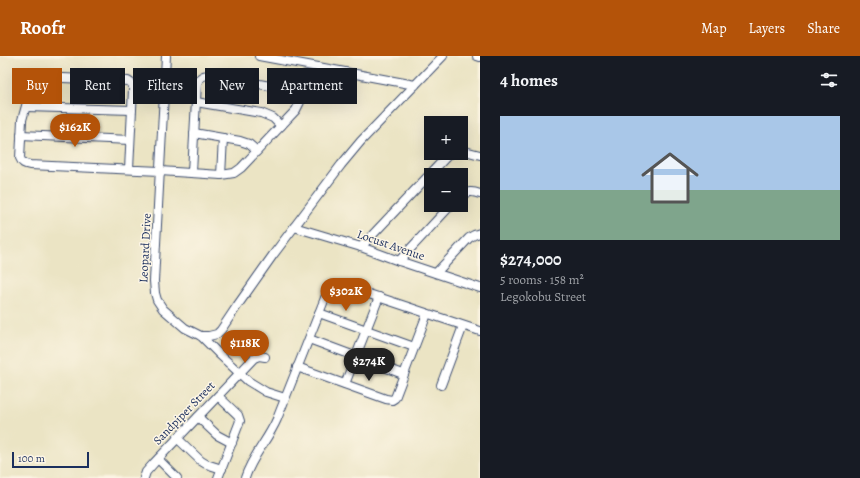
<!DOCTYPE html>
<html lang="en">
<head>
<meta charset="utf-8">
<style>
  body { margin:0; font-family:Alegreya,serif; background:#242831; color:#f1f3f6; height:100vh; display:flex; flex-direction:column; font-size:15px; white-space:nowrap }
  * { box-sizing:border-box; margin:0 }
  p { font-size:13px; color:#9ea1a6 }
  .icon { flex:none; width:22px; height:22px; fill:none; stroke:currentColor; stroke-width:2; stroke-linecap:round; stroke-linejoin:round }
  .map { position:relative; flex:1; overflow:hidden }
  .panel { display:flex; flex-direction:column; background:#171b24; width:380px }
  .panel>* { flex:none }
  .hud { position:absolute; left:12px; top:12px; width:380px; height:36px; display:flex; gap:8px }
  .fabs { position:absolute; left:424px; top:60px; display:grid; gap:8px }
  .fabs a { display:grid; place-items:center; width:44px; height:44px; border-radius:0px; background:#171b24; box-shadow:0 4px 16px #0002; font-size:20px }
  .scale { position:absolute; left:12px; bottom:10px; width:77px; box-sizing:border-box; padding-left:4px; border:2px solid #1b2f5e; border-top:0; font-size:11px; line-height:14px; white-space:nowrap; color:#1b2f5e; -webkit-text-stroke:3px #fcf5e5; paint-order:stroke }
  .price { position:absolute; translate:-50% -34px; padding:0 9px; border-radius:14px; background:#b45309; color:#fff; font-size:13px; line-height:26px; filter:drop-shadow(0 1px 2px #0008) }
  .price::after { content:''; position:absolute; left:50%; top:24px; width:12px; height:9px; margin-left:-6px; background:inherit; clip-path:polygon(0 0,100% 0,50% 100%) }
  .price.active { background:#222; color:#fff }
  ul { padding:0; list-style:none }
  li { display:grid; align-content:center; gap:8px; height:212px; padding:0 20px }
  li+li { border-top:1px solid #363941 }
  li span { display:grid; place-items:center; height:124px; border-radius:0px; color:#555 }
  li>.icon { margin-inline-start:auto }
  span .icon { width:72px; height:72px; fill:#fffc; stroke-width:1 }
  li b { font-size:17px }
  h2 { display:flex; justify-content:space-between; align-items:center; height:48px; padding:0 20px; font-size:17px }
  .tag { padding:0 14px; border-radius:0px; background:#171b24; box-shadow:0 4px 16px #0002; font-size:14px; line-height:36px }
  .tag.active { background:#b45309; color:#fff }
  header { display:flex; align-items:center; gap:24px; box-sizing:border-box; height:56px; padding:0 20px; background:#b45309; color:#fff }
  header strong { font-size:19px }
  nav { display:flex; gap:22px; margin-inline-start:auto; font-size:14px }
  main { display:flex; flex:1; min-height:0 }
  .map>svg:first-child { display:block }
  .lines { fill:none; stroke-linecap:round; stroke-linejoin:round }
  .minor-casing { stroke:#3a4a6d; stroke-width:10 }
  .minor { stroke:#fff; stroke-width:8 }
  .labels { text-anchor:middle; stroke-width:3; stroke-linejoin:round; paint-order:stroke }
  .street-label { font-size:12px; fill:#1b2f5e; stroke:#fcf5e5 }
</style>
</head>
<body>
<header>
<strong>Roofr</strong>
<nav><a>Map</a><a>Layers</a><a>Share</a></nav>
</header>
<main>
<div class="map">
<svg width="480" height="422" viewBox="0 0 480 422">
  <rect width="100%" height="100%" fill="#fcf5e5"/>
  <filter id="ink" filterUnits="userSpaceOnUse"><feTurbulence type="fractalNoise" baseFrequency=".025" numOctaves="2"/><feDisplacementMap in="SourceGraphic" scale="8" xChannelSelector="R" yChannelSelector="G"/><feConvolveMatrix kernelMatrix="1 2 1 2 8 2 1 2 1" color-interpolation-filters="sRGB"/></filter>
  <filter id="wash" filterUnits="userSpaceOnUse"><feTurbulence type="fractalNoise" baseFrequency=".012" numOctaves="4" result="noise"/><feDisplacementMap in="SourceGraphic" scale="16" xChannelSelector="R" yChannelSelector="G"/><feGaussianBlur stdDeviation="0.9" result="paint"/><feColorMatrix in="noise" values="0 0 0 0 0 0 0 0 0 0 0 0 0 0 0 0 0 1.4 0 .05"/><feComposite in="paint" operator="in"/></filter>
  <g filter="url(#wash)">
    <rect width="100%" height="100%" fill="#ebe4c4"/>
  </g>
  <g filter="url(#ink)">
    <g class="lines">
      <g class="minor-casing">
        <g id="minor">
          <polyline points="166,0 154,225 155,237 157,244 163,253 185,272 201,280 218,297 248,325 266,336 285,342"/>
          <polyline points="259,0 415,29"/>
          <polyline points="477,0 480,1"/>
          <polyline points="196,46 261,57 273,62 281,70"/>
          <polyline points="26,51 132,54"/>
          <polyline points="194,77 240,85 249,88 257,95"/>
          <polyline points="21,79 130,84"/>
          <polyline points="461,94 480,99"/>
          <path d="M129,113L133,33C133,29 132,27 128,25L41,21C37,21 35,22 33,25L22,64L20,102C22,107 24,108 30,109L160,115L221,119L234,117L241,112L296,54L300,46C298,36 290,34 281,32L211,19C204,19 200,20 197,27L192,116"/>
          <polyline points="221,119 223,82"/>
          <path d="M461,140C468,135 472,135 480,138"/>
          <polyline points="294,171 361,191 399,205 480,232"/>
          <polyline points="361,191 450,97"/>
          <polyline points="399,205 451,149"/>
          <polyline points="436,217 469,182 474,179 480,177"/>
          <polyline points="319,257 414,291"/>
          <polyline points="201,280 209,280 217,278 221,274 237,250 273,199 341,109 361,85 443,0"/>
          <polyline points="309,283 403,318"/>
          <polyline points="297,311 386,343 392,344 395,342 427,258"/>
          <polyline points="345,328 379,241"/>
          <polyline points="441,329 463,270"/>
          <polyline points="218,340 238,359 240,365 218,422"/>
          <polyline points="198,361 217,379 232,387"/>
          <polyline points="177,382 201,405 206,408 222,413"/>
          <polyline points="159,402 161,406 177,422"/>
          <polyline points="144,422 146,416 154,407 254,302 259,300 265,301"/>
          <path d="M245,422C252,400 268,384 277,363L325,242C330,233 333,228 345,230L480,275"/>
        </g>
      </g>
      <use href="#minor" class="minor"/>
    </g>
  </g>
  <g class="labels">
    <g class="street-label">
      <text transform="translate(391 189) rotate(19)" y="4">Locust Avenue</text>
      <text transform="translate(145 192) rotate(-87)" y="4">Leopard Drive</text>
      <text transform="translate(184 357) rotate(-46)" y="4">Sandpiper Street</text>
    </g>
  </g>
</svg>
<div class="fabs">
<a>+</a>
<a>−</a>
</div>
<div class="scale">100 m</div>
<b class="price" style="left:75px;top:92px">$162K</b>
<b class="price" style="left:346px;top:256px">$302K</b>
<b class="price" style="left:245px;top:308px">$118K</b>
<b class="price active" style="left:369px;top:326px">$274K</b>
<div class="hud">
<a class="tag active">Buy</a>
<a class="tag">Rent</a>
<a class="tag">Filters</a>
<a class="tag">New</a>
<a class="tag">Apartment</a>
</div>
</div>
<section class="panel">
<h2>4 homes<svg class="icon" aria-label="filters" viewBox="0 0 24 24"><path d="M4 7h16M4 17h16"/><circle cx="9" cy="7" r="2"/><circle cx="15" cy="17" r="2"/></svg></h2>
<ul>
<li><span style="background:linear-gradient(#a9c7e8 60%,#7fa58c 0)"><svg class="icon" aria-label="home" viewBox="0 0 24 24"><path d="M3 11l9-7 9 7M6 9v11h12V9"/></svg></span><div><b>$274,000</b><p>5 rooms · 158 m²</p><p>Legokobu Street</p></div></li>
</ul>
</section>
</main>
</body>
</html>
